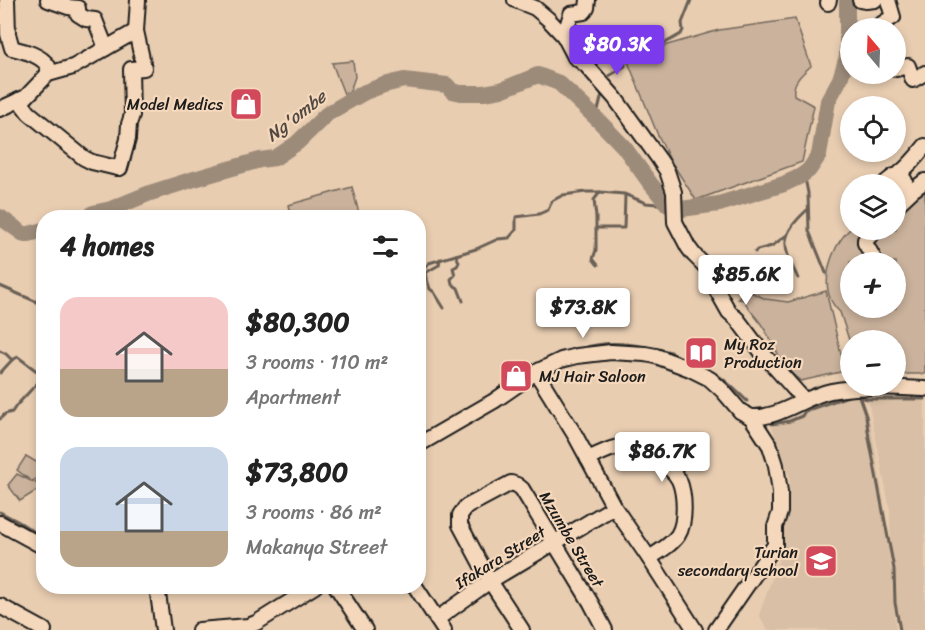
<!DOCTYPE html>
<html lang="en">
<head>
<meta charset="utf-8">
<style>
  body { margin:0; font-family:Sriracha,sans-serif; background:#f2f2f2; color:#222; height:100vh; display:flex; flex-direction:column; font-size:22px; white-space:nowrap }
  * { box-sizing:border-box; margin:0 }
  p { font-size:20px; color:#767676 }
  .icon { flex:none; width:33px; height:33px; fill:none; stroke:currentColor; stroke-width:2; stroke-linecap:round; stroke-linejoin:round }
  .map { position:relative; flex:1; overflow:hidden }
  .details { position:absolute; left:36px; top:210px; width:390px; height:384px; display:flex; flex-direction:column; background:#fff; border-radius:24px; box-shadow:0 3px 9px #0003 }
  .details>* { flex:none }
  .needle { width:39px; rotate:341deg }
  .fabs { position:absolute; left:840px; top:18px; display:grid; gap:12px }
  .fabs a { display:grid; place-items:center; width:66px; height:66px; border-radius:50%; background:#fff; box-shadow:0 3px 9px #0003; font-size:30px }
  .price { position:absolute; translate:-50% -51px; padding:0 14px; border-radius:6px; background:#fff; color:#222; font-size:20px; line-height:39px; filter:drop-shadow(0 2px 3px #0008) }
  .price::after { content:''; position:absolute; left:50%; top:36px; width:18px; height:14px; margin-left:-9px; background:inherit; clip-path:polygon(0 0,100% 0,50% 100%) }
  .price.selected { background:#7c3aed; color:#fff }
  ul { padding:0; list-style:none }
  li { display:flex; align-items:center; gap:18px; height:150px; padding:0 24px }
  li span { display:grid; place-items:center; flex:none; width:168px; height:120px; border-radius:18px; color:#555 }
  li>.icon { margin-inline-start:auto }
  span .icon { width:72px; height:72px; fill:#fffc; stroke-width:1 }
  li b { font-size:26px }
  h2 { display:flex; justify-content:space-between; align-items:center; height:72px; padding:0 24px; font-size:26px }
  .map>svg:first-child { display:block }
  .built { fill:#d8bfa5 }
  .green { fill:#cab29c; stroke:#73675c; stroke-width:1.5; fill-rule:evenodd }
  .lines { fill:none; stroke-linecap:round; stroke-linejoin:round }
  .stream { stroke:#695f54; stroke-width:3 }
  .river { stroke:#9d8b7a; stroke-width:16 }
  .minor-casing { stroke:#1c1c1c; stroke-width:18 }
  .minor { stroke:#f5d8bb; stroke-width:14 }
  .labels { text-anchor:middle; stroke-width:4.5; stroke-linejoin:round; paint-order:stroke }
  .poi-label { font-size:16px; fill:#1c1c1c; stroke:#f5d8bb; text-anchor:end }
  .street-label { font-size:16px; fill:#1c1c1c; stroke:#f5d8bb }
  .water-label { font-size:18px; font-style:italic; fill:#504842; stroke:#f5d8bb }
</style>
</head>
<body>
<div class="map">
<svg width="925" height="630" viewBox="0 0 925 630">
  <rect width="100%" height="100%" fill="#e8cdb1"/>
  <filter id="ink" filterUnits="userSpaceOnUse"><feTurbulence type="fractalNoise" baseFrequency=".0167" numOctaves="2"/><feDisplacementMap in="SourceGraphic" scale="12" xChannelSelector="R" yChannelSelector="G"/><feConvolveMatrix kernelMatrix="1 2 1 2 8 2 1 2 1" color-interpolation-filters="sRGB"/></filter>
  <g filter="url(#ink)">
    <polygon class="built" points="858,386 871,425 886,515 891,572 890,509 868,400 925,401 925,630 898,630 892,582 896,630 768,630 759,615 782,551 790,478 772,427 826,398"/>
    <g class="green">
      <path d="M795,19L811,66C802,74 792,82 794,95L814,106L802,162L696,200L670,160L657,133L626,57L719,30Z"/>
      <polygon points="353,61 355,77 350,91 344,94 332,63"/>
      <polygon points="352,187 360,217 291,217 288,205"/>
      <path d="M912,191L925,192V374H896V340H850V343L840,312C816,291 830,247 850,229L896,230V205ZM850,262H896V308H850Z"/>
      <path d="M744,289L766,299L788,302L826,291L845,371L801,381C782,369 775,345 763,327C757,317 748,310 744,300L738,299Z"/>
      <polygon points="26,456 43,466 43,476 32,481 43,487 43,492 39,489 20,501 8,485 17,474 31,481 17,470"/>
    </g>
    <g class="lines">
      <g class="stream">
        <polyline points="606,81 606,78 625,66 624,55 667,42 681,34 683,30 682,23 691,0"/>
        <polyline points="596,118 603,90"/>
        <polyline points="801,176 804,178 806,183 808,193 809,231 826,273"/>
        <polyline points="596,228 596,217 594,200 600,192"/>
        <polyline points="755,252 757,250 772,246 787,235"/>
        <polyline points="456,255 459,262 457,266 453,268 455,275 451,279 452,284 458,288 463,301"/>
        <polyline points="440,259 439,265 425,273 430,289 434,292 444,308"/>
        <polyline points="598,265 593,259 596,250 596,228 624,228 625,195"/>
        <polyline points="418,276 429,263 476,249 498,239 509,238 516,230 516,217 539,214 548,210 552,201 563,195 586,192 600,192 624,194 646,203 668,205"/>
        <path d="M798,278C781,245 780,235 807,210"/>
        <polyline points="0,286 44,305"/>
        <path d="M581,349C611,338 641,346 671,352L675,357"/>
        <polyline points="0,351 6,354 12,360"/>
        <path d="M700,367C719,372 733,388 747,401"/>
        <polyline points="0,373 12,360 18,357 42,375 44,378"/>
        <polyline points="858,393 866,416 869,438 894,569 895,603 900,630"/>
        <polyline points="860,397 868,399 925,399"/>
        <polyline points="0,419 5,414 12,412 16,406 43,377"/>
        <polyline points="771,423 772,424 790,421 802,416 805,411 854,394"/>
        <polyline points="0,512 19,522 44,538"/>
      </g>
      <g class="river">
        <polyline points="93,213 111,209 150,193 191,180 260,160 275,158 297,143 327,114 337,108 365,92 384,85 404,80 447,85 452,91 461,93 484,93 501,90 538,75 559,83 596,118 624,147 650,183 668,205 681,209 719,204 784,184 801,176 809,170 819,155 828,101 840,79 847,57 847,0"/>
        <polyline points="0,217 25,235 44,230"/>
      </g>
      <g class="minor-casing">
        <g id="minor">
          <path d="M7,0L8,34L12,48C24,51 41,55 48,66V74"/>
          <polyline points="48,0 68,7 78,8 78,14 86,19 95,20 106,48"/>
          <polyline points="515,0 535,8 548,19 564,36 575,57 586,65 615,98 659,159 667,171 674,192 675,222 688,247 694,255 707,268 716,289 729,312 737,319 764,355 804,400"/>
          <polyline points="860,0 866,1 875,0"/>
          <polyline points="828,3 829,0"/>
          <polyline points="877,28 877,27 893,17 888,0"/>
          <polyline points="564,36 571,14 584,12 587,8 588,0"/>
          <polyline points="896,69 908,66 913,80 925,73"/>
          <polyline points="19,100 29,113 84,158 92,162 117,168"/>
          <polyline points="0,109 26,97 48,74 73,67 136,31"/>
          <polyline points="120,168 128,139 129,124 132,115 131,69 144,68 136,31 138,0"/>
          <path d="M885,183L894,176L901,184L905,181L900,173C910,165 917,156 925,146"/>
          <polyline points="896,206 913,190 925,181"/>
          <polyline points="873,257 865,243 865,240 877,230"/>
          <polyline points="536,372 575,435 614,507 649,558 695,630"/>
          <path d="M751,417C779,419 803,397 831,391C861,385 894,388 925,389"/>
          <polyline points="418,445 494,401 536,372 561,360 577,356 611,352 645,354 656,356 690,369 710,379 723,391 740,411 751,417 770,446 776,465 780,492 780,512 775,527 775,545 716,630"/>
          <path d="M588,459C603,452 620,443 637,446C645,447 650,452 656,457C665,464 674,470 679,480C685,494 686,522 678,535C671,545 659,552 649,558"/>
          <polyline points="0,523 44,547"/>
          <polyline points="157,586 163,630"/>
          <polyline points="336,586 365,630"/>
          <polyline points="415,586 444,630"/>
          <polyline points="0,606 44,630"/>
          <polyline points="437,619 490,581 614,507"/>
          <polyline points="199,630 248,626 256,623 315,586"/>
          <polyline points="522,630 490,581 460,525 460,515 466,507 511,483 517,485 522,489 591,603 605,630"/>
        </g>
      </g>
      <use href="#minor" class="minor"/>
    </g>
  </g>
  <defs>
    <g id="shop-square" transform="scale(1.725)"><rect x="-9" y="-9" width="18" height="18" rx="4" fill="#d1495b" stroke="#f5d8bb"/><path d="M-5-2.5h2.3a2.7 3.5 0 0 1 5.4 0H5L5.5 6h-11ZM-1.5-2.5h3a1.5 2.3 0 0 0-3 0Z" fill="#fff"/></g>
    <g id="library-square" transform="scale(1.725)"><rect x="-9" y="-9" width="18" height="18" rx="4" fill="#d1495b" stroke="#f5d8bb"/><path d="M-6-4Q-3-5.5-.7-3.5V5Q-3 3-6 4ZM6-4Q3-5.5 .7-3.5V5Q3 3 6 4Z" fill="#fff"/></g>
    <g id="school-square" transform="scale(1.725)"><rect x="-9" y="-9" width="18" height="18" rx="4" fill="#d1495b" stroke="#f5d8bb"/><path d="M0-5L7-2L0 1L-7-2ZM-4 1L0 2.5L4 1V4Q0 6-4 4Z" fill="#fff"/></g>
  </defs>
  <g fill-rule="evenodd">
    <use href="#shop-square" x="246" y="104"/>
    <use href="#library-square" x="701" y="353"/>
    <use href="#shop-square" x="516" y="376"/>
    <use href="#school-square" x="821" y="561"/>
  </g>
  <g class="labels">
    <g class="poi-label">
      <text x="223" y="110">Model Medics</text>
      <text x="724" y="350" text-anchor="start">My Roz<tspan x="724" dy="18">Production</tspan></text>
      <text x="539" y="382" text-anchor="start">MJ Hair Saloon</text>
      <text x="798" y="558">Turian<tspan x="798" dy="18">secondary school</tspan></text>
    </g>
    <g class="street-label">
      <text transform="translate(572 539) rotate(59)" y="6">Mzumbe Street</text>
      <text transform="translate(500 557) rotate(-32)" y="6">Ifakara Street</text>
    </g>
    <g class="water-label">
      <text transform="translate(296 116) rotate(-38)" y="6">Ng'ombe</text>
    </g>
  </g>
</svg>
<div class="fabs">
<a><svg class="needle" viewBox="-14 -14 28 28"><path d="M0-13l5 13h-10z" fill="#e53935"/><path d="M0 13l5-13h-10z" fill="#767676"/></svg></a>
<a><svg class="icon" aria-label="locate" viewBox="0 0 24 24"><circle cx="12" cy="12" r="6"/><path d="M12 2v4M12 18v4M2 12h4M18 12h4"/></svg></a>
<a><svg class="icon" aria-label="layers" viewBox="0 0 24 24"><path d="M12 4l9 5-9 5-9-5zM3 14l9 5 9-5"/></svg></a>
<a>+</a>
<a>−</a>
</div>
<b class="price selected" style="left:617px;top:76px">$80.3K</b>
<b class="price" style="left:746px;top:306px">$85.6K</b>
<b class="price" style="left:583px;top:339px">$73.8K</b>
<b class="price" style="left:662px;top:483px">$86.7K</b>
<section class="details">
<h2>4 homes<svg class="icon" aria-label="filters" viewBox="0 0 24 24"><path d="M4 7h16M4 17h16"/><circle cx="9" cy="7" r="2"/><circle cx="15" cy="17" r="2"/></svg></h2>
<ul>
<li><span style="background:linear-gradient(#f6c9c9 60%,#b9a48a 0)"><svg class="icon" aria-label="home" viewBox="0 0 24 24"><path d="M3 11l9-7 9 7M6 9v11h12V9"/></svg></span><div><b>$80,300</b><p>3 rooms · 110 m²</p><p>Apartment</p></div></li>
<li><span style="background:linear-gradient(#c9d6e8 70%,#b9a48a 0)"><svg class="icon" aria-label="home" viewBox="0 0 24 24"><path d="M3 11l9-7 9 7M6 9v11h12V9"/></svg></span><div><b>$73,800</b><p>3 rooms · 86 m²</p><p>Makanya Street</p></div></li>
</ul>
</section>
</div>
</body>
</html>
